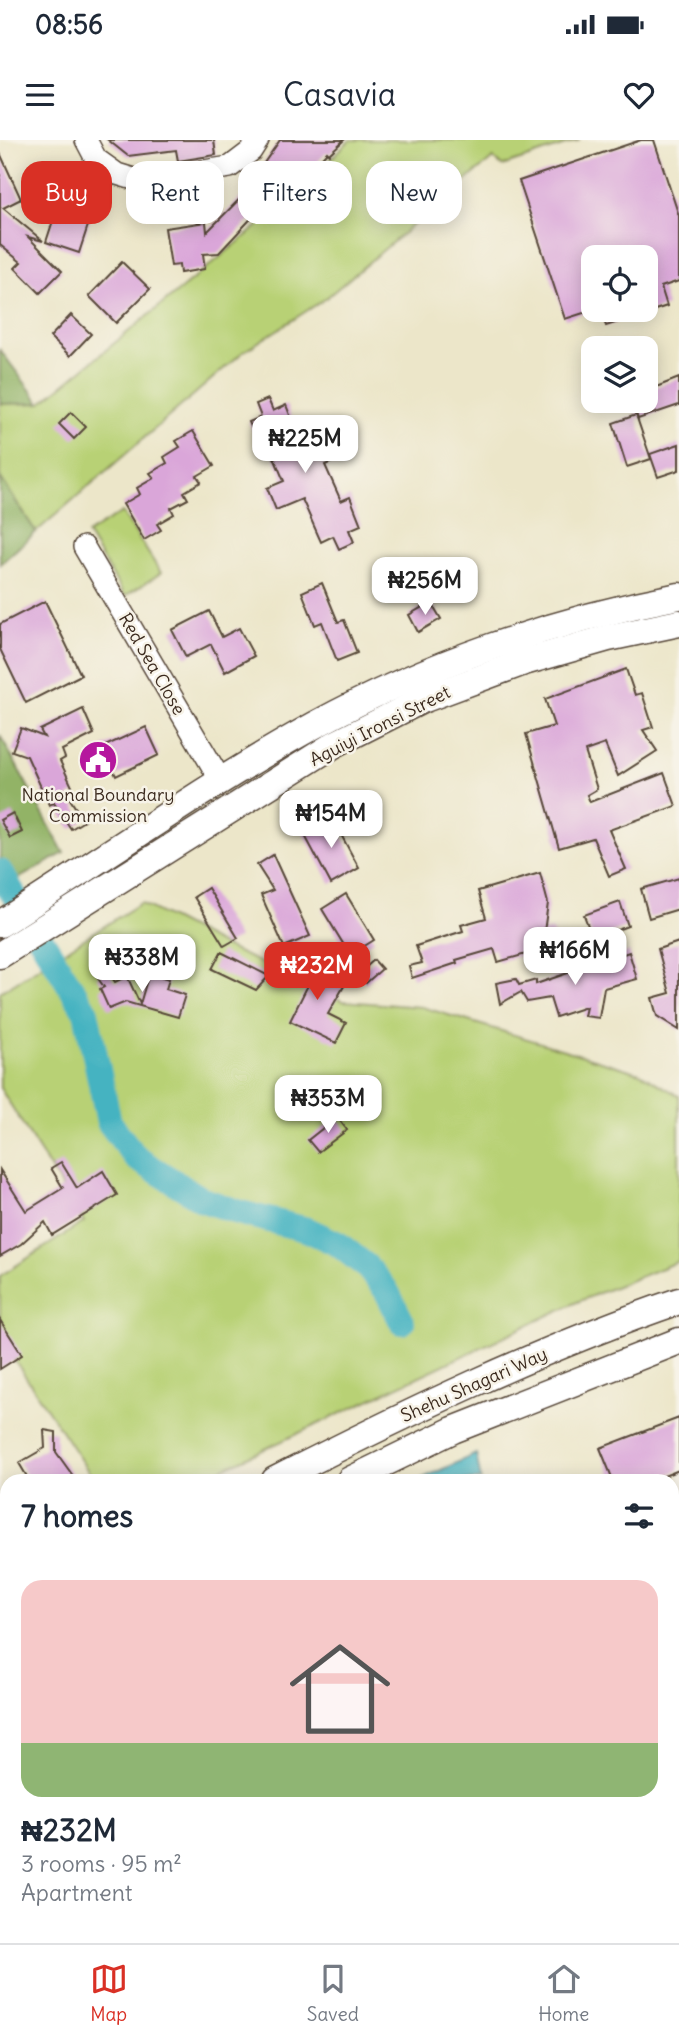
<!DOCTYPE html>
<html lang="en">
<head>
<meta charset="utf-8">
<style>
  body { margin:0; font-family:Delius,sans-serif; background:#f6f6f7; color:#1f2937; height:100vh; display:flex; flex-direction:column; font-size:26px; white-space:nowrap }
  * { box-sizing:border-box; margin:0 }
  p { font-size:23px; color:#747a83 }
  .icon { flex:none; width:38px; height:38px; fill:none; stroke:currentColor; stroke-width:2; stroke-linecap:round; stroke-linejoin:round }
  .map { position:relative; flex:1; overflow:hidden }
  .side { position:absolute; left:0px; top:1334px; width:679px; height:471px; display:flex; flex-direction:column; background:#fff; border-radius:21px 21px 0 0; box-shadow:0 4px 18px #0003 }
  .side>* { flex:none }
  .banner { position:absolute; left:21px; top:21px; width:637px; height:63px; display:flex; gap:14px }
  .fabs { position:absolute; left:581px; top:105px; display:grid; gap:14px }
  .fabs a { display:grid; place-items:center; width:77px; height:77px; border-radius:14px; background:#fff; box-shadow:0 4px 18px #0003; font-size:35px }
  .price { position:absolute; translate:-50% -60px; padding:0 16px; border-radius:14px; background:#fff; color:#222; font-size:23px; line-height:46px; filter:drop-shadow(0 2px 4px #0008) }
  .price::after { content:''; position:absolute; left:50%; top:42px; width:21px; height:16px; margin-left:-10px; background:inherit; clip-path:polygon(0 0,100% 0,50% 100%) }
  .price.on { background:#d93025; color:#fff }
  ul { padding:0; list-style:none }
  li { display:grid; align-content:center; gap:14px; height:371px; padding:0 21px }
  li+li { border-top:2px solid #e0e1e3 }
  li span { display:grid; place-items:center; height:217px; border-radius:21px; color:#555 }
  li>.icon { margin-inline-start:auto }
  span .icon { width:126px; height:126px; fill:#fffc; stroke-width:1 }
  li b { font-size:30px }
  h2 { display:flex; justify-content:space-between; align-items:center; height:84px; padding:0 21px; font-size:30px }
  .pill { padding:0 24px; border-radius:21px; background:#fff; box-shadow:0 4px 18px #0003; font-size:24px; line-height:63px }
  .pill.on { background:#d93025; color:#fff }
  .status { display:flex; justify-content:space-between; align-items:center; height:49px; padding:0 35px; background:#fff; direction:ltr }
  .status svg { height:19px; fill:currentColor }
  header { display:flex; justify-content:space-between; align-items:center; height:91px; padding:0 21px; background:#fff; font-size:32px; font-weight:600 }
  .tab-bar { display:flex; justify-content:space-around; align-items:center; height:98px; border-top:2px solid #e0e1e3; background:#fff; font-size:19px; color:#747a83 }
  .tab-bar a { display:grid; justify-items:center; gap:4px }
  .tab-bar .on { color:#d93025 }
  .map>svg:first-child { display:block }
  .green { fill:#b8d175; stroke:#7a7e4a; stroke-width:2 }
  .forest { fill:#92b366; stroke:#666e42; stroke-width:2 }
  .water { fill:#45b3c1; stroke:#406e70; stroke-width:2 }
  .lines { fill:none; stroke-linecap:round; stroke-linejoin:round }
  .river { stroke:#45b3c1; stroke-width:26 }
  .building { fill:#daa6d9 }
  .minor-casing { stroke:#564638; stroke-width:24 }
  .major-casing { stroke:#564638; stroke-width:29 }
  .minor { stroke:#fff; stroke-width:21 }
  .major { stroke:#fff; stroke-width:26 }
  .labels { text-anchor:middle; stroke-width:5; stroke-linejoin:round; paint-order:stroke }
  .street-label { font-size:18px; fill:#3b2a1e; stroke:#f7f3e8 }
  .poi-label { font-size:18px; fill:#3b2a1e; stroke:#f7f3e8 }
</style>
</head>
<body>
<div class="status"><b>08:56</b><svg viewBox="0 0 49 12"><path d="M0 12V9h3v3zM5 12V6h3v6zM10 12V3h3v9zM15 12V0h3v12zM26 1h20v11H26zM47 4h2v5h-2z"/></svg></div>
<header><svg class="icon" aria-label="menu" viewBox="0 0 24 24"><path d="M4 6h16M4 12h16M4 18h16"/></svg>Casavia<svg class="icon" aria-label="heart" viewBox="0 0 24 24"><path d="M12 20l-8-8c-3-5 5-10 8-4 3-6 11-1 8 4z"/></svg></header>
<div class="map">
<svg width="679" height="1803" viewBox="0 0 679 1803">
  <rect width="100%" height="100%" fill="#f7f3e8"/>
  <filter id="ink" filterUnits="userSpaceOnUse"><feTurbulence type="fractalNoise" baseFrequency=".0143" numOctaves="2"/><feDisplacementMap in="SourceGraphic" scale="14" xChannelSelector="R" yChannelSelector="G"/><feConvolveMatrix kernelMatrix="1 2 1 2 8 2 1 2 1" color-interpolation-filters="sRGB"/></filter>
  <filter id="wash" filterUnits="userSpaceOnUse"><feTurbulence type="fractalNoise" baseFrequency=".00686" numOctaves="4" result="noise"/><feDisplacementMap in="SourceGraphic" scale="28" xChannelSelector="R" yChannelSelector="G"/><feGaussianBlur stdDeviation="1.57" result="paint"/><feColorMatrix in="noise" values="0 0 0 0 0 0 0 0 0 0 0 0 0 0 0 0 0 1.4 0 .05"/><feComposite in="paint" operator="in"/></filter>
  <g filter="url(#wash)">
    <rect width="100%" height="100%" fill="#ece6c9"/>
    <g class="green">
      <polygon points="350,0 580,0 502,26 493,18 325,159 243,212 36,392 0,337 0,264 41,263 285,64"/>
      <polygon points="122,372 161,433 125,456 87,394"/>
      <polygon points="141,763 224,806 343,861 422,867 640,933 679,956 679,1121 577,1162 199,1340 94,1340 0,1198 0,1136 84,1082 0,948 0,852"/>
    </g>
    <g class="forest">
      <polygon points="0,210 40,263 0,264"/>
      <polygon points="0,337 36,392 0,424"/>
      <polygon points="0,595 64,713 0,749"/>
      <polygon points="7,1578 7,1700 0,1696 0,1583"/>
      <polygon points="80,1797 228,1797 224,1803 83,1803"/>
    </g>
    <g class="water">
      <polygon points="476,1314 481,1340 419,1340"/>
      <polygon points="672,1762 679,1768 679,1803 394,1803 392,1797 672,1797"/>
    </g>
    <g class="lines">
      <g class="river">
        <polyline points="0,732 86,872 109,982 136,1018 203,1060 241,1073 308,1090 338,1104 366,1126 386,1150 402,1182"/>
        <polyline points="243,1803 247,1797"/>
      </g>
    </g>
    <g id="blocks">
      <g class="building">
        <polygon points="108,0 214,0 216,15 178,21 176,10 128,16"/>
        <polygon points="280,0 344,0 329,14 327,12 265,76 259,70 219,113 203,114 205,129 180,133 179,125 171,126 165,88 206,82 207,92 271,27 264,23"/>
        <polygon points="641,0 654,0 679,76 679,141 661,147 667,166 606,186 600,170 646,170 646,117 593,117 593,170 565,179 519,41"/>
        <polygon points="0,13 21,59 3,68 43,101 28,97 62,131 40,153 15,128 21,122 0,105"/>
        <polygon points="62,53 95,64 79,113 46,102"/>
        <polygon points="122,122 150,149 116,183 89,156"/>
        <polygon points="71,175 91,194 70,216 50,197"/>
        <polygon points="679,238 679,265 638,279 632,261 646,261 646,251"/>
        <polygon points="268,259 273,271 286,265 303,307 332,296 341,318 325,325 341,361 350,357 361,385 349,390 354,402 339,409 333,396 321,402 302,359 276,370 267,348 284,341 268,303 260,307 249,282 261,277 256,264"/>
        <polygon points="71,272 86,287 74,299 59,284"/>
        <polygon points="636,275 651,319 627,327 613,283"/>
        <polygon points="193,291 214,326 197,336 201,342 184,352 188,359 171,368 174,374 157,384 161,390 144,400 123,364 140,354 137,348 154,338 150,333 167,323 164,317 180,307 176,301"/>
        <polygon points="679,304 679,330 658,337 650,314"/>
        <polygon points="322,443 338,482 344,480 357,513 337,521 322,482 315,485 302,452"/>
        <polygon points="45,461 81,535 26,563 0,509 0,484"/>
        <polygon points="431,462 441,479 418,492 409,475"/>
        <polygon points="209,471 222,497 239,488 254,516 225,532 211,504 186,517 172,490"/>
        <polygon points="626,529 635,555 642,553 653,587 643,590 657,611 618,636 605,604 585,611 597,649 587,655 590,662 664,633 676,666 609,690 626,729 609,736 593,698 559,708 526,594 554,586 545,559"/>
        <polygon points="83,569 94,594 62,610 65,618 60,621 75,653 68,656 84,681 71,689 54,663 49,665 27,616 12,611 21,588 44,597 40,590"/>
        <polygon points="146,587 159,615 116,636 103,607"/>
        <polygon points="13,673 22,692 10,698 0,680"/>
        <polygon points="331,676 359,728 331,744 303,692"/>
        <polygon points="273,715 310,796 284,807 261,755 273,750 257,725"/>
        <polygon points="540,733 548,763 544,792 552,790 557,805 498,822 494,809 456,820 457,823 412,838 409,826 422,823 416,806 463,791 461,785 486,778 478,751"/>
        <polygon points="679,738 679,769 649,778 641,749"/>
        <polygon points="208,748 238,798 224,806 194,757"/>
        <polygon points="346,754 374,800 350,815 322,769"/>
        <polygon points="620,762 628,786 593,799 584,775"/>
        <polygon points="679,802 679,890 657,876 652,858 670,853 658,809"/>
        <polygon points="221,812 269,836 256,850 212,829"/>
        <polygon points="629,812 637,839 604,848 599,878 584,876 586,867 556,877 550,858 527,862 521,852 500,864 496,843 516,839 519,845 536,840 536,844"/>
        <polygon points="295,818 344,846 328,874 346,883 336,903 290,881 308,845 286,832"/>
        <polygon points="374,820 382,829 366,843 358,834"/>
        <polygon points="107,830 115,842 127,836 140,864 149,833 169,839 166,849 185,855 178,877 126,862 109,869 100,849 104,847 97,837"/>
        <polygon points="337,977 347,990 318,1012 308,1000"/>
        <polygon points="61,1022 77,1048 103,1031 117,1055 52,1095 45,1082 21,1104 0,1116 0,1030 26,1071 63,1048 51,1028"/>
        <polygon points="0,1180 22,1215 0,1229"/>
        <polygon points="679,1278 679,1330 654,1340 613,1340 600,1308"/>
        <polygon points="44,1290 56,1292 56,1312 76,1340 29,1340 19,1323 45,1308"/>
      </g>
    </g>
  </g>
  <g filter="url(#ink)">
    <use href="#blocks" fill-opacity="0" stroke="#564638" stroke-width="2"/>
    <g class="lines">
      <g class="minor-casing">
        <g id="minor">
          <polyline points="86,0 96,19 117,34 140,41 230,27 251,11 258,0"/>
          <polyline points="84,407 221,641"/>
        </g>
      </g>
      <g class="major-casing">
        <g id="major">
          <path d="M0,784C105,718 206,645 315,585C426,524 554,480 679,456"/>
          <polyline points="0,815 335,604 422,560 524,522 608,498 679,483"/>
          <path d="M275,1340C407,1273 539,1209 679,1161"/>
          <polyline points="350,1340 453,1290 679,1201"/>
          <polyline points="0,1502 7,1497"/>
          <polyline points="0,1544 7,1539"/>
        </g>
      </g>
      <use href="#minor" class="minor"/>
      <use href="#major" class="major"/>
    </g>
  </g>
  <defs>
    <g id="civic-disc" transform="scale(2.0125)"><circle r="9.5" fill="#b5179e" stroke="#f7f3e8"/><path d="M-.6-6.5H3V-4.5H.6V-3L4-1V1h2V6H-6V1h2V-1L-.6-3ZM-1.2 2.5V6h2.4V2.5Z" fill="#fff"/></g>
  </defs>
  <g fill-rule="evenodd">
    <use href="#civic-disc" x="98" y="620"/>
  </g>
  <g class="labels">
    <g class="street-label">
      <text transform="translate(152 524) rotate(60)" y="6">Red Sea Close</text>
      <text transform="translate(380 586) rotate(-27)" y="6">Aguiyi Ironsi Street</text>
      <text transform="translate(474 1245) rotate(-24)" y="6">Shehu Shagari Way</text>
    </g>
    <g class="poi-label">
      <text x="98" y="661">National Boundary<tspan x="98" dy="21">Commission</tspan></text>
    </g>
  </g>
</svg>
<div class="fabs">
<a><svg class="icon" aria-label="locate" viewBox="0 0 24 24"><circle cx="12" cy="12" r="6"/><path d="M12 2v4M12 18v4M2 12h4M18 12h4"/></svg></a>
<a><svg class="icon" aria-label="layers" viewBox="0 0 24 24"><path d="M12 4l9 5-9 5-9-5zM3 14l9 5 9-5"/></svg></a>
</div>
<b class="price" style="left:305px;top:335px">₦225M</b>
<b class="price" style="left:425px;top:477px">₦256M</b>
<b class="price" style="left:331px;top:710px">₦154M</b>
<b class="price" style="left:575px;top:847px">₦166M</b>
<b class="price" style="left:142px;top:854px">₦338M</b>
<b class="price on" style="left:317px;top:862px">₦232M</b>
<b class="price" style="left:328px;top:995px">₦353M</b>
<div class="banner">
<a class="pill on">Buy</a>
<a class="pill">Rent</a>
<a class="pill">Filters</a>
<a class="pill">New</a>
</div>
<section class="side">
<h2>7 homes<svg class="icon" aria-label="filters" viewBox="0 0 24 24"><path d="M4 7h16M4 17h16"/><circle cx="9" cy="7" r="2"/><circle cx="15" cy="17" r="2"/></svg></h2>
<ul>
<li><span style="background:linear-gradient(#f6c9c9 75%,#8fb573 0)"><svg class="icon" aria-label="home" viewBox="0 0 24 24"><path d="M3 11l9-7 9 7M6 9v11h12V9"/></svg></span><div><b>₦232M</b><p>3 rooms · 95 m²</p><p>Apartment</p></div></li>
</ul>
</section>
</div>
<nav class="tab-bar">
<a class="on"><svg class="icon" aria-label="map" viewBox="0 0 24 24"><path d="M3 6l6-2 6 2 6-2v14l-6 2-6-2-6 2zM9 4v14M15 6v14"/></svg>Map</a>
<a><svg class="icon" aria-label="saved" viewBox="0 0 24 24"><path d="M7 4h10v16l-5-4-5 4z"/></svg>Saved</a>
<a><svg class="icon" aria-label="home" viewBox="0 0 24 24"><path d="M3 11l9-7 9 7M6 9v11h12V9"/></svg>Home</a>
</nav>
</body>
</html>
